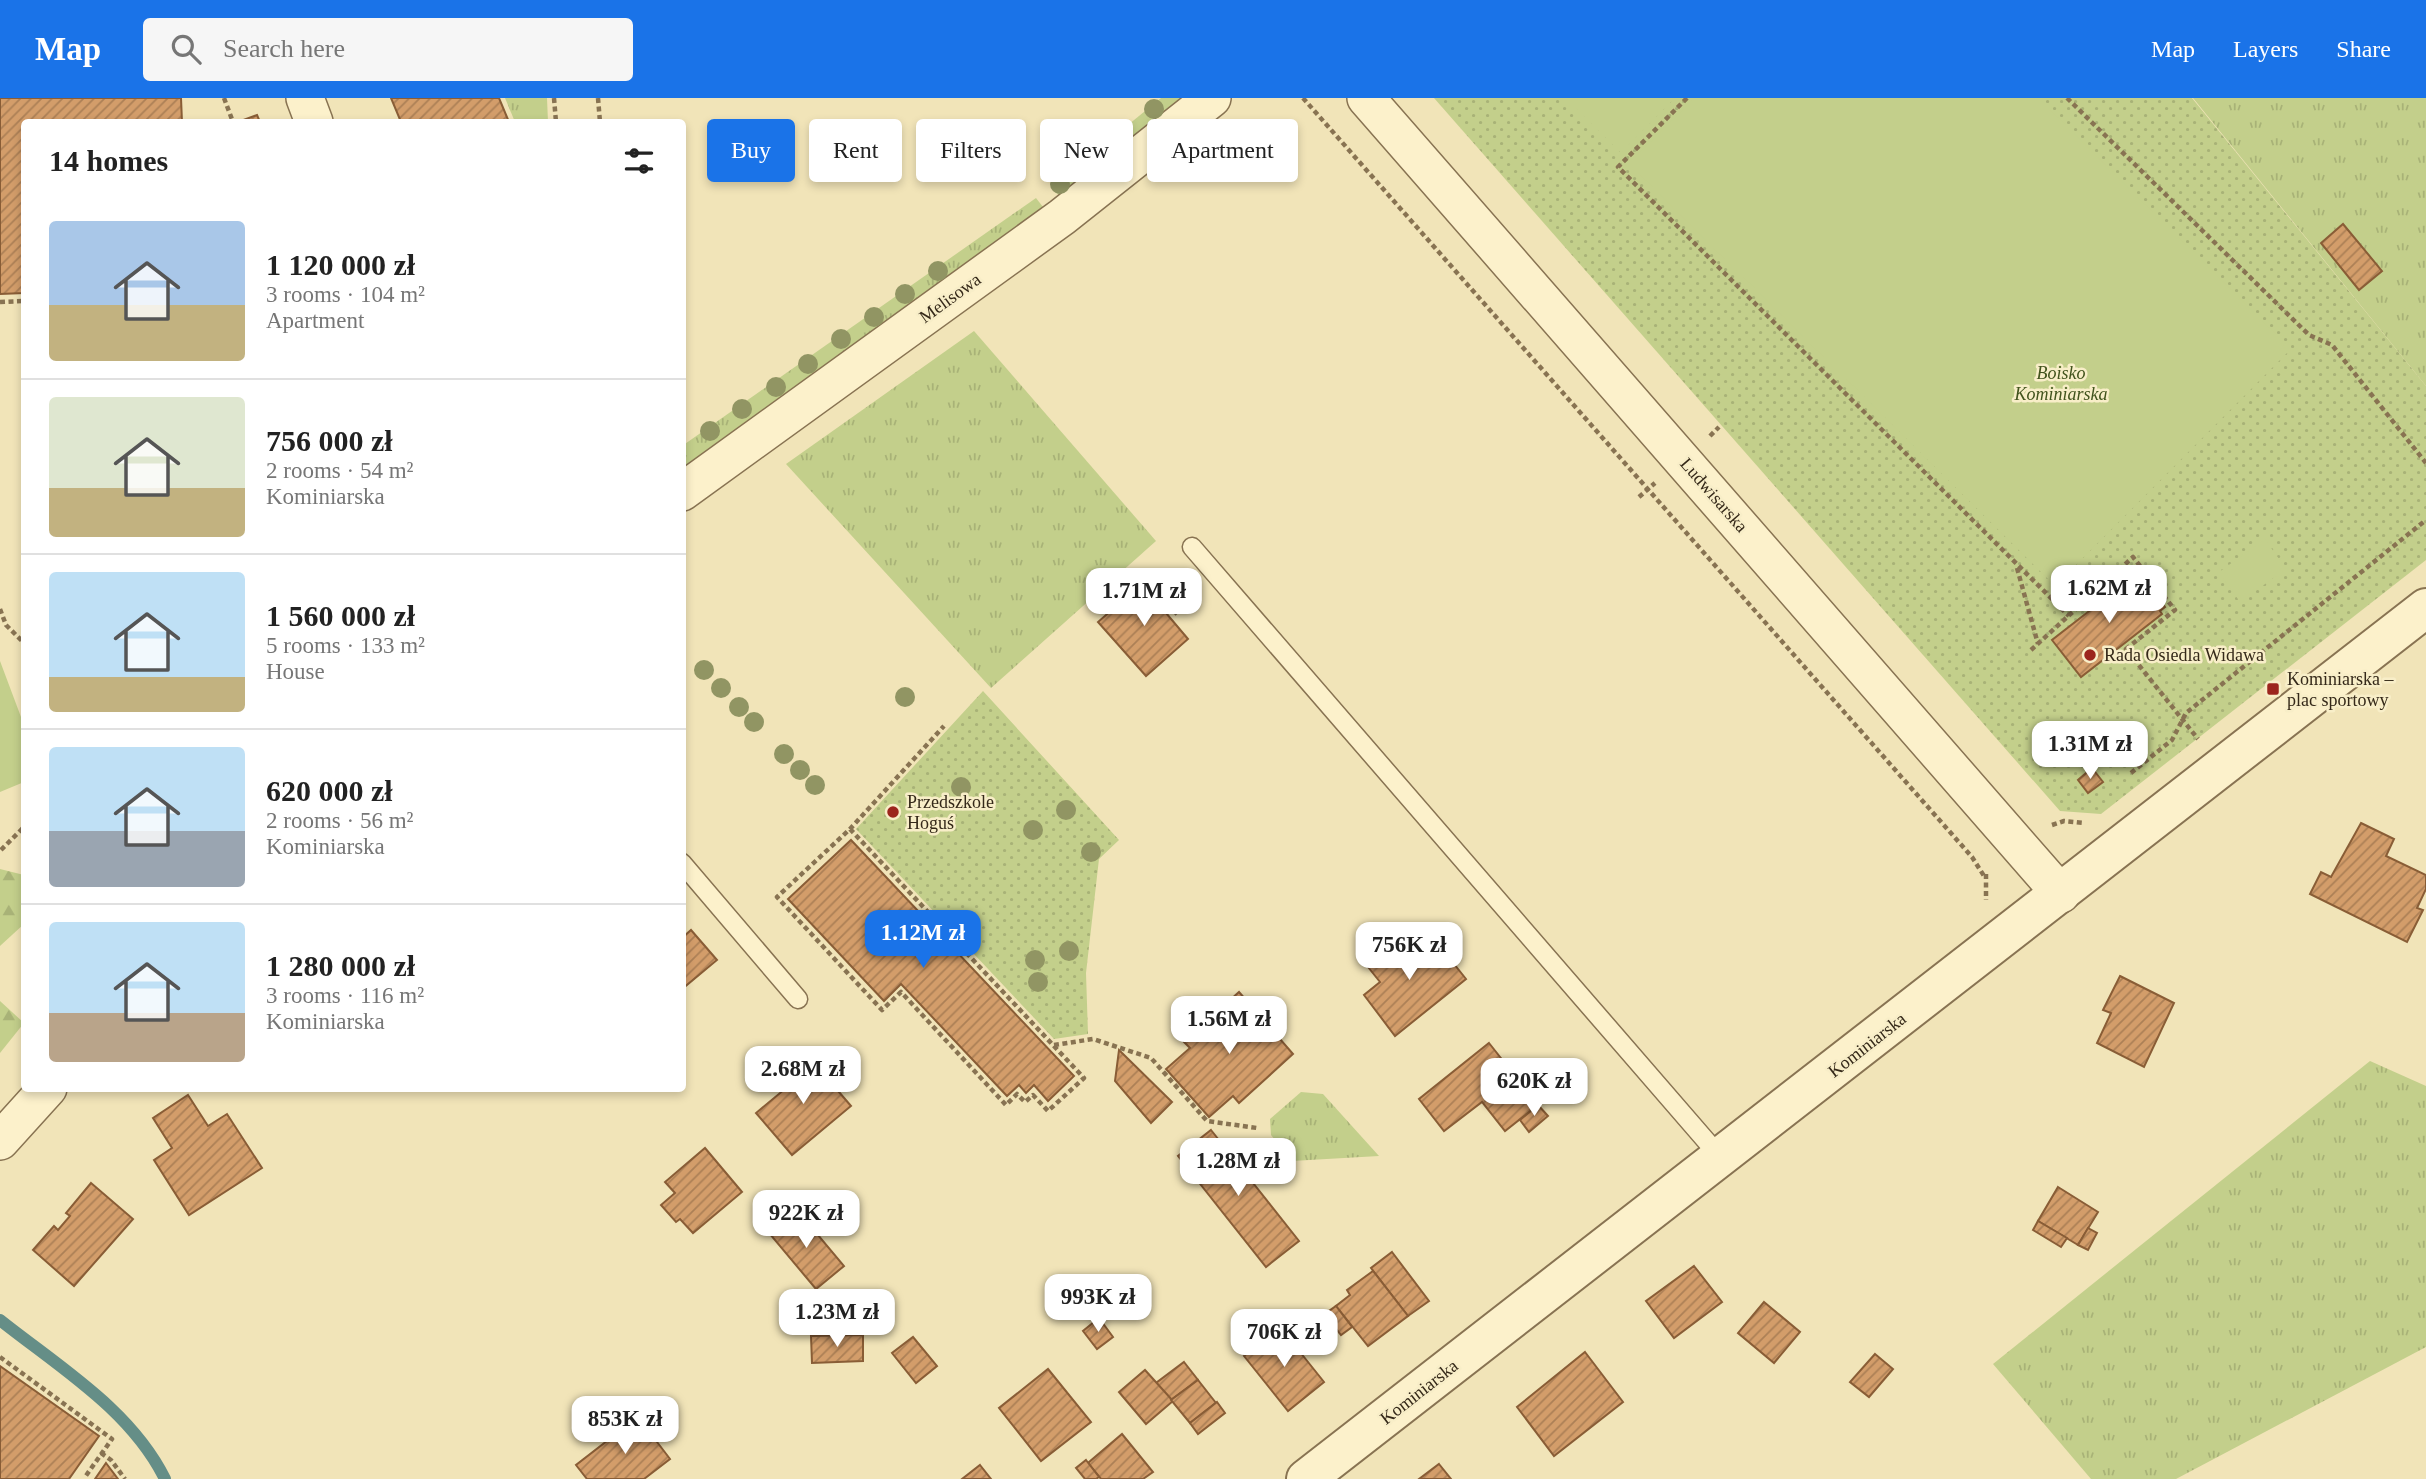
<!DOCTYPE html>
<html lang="en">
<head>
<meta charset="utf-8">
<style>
  body { margin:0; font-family:Georgia,serif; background:#f6f6f6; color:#222; height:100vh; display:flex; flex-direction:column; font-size:26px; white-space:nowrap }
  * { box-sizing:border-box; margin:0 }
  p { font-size:23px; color:#767676 }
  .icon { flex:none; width:38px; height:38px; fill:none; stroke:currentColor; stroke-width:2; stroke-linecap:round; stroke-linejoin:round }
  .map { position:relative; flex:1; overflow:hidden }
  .side { position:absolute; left:21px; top:21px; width:665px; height:973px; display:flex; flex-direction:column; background:#fff; border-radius:7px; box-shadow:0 4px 10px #0003 }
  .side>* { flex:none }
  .top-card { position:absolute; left:707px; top:21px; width:665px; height:63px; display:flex; gap:14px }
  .price { position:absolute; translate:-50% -60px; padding:0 16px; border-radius:14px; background:#fff; color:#222; font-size:23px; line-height:46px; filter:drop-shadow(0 2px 4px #0008) }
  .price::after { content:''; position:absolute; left:50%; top:42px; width:21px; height:16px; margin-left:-10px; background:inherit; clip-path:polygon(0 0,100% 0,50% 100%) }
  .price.on { background:#1a73e8; color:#fff }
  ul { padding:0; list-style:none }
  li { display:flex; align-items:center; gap:21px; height:175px; padding:0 28px }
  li+li { border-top:2px solid #e0e0e0 }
  li span { display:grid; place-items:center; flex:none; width:196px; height:140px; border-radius:7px; color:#555 }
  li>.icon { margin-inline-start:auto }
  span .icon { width:84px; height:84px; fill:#fffc; stroke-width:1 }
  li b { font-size:30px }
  h2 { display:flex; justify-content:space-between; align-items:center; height:84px; padding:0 28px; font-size:30px }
  .chip { padding:0 24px; border-radius:7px; background:#fff; box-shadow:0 4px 10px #0003; font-size:24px; line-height:63px }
  .chip.on { background:#1a73e8; color:#fff }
  header { display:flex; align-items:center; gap:42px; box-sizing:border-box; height:98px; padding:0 35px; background:#1a73e8; color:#fff }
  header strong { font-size:33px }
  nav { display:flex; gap:38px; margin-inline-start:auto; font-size:24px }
  .search { width:490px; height:63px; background:#f6f6f6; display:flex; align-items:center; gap:18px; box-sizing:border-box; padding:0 24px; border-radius:7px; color:#767676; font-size:26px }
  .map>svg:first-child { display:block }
  .grass { fill:url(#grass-tufts) }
  .forest { fill:url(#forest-firs) }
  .park { fill:url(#park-dots) }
  .garden { fill:#c3cf8b }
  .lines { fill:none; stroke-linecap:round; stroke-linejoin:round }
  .stream { stroke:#658e87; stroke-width:12 }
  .building { fill:url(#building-hatch); stroke:#895d36; stroke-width:2 }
  .service-casing { stroke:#887352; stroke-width:21 }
  .minor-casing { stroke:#887352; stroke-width:40 }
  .tertiary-casing { stroke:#887352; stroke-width:42 }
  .path { stroke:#887352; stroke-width:4.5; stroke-dasharray:5 3.5; stroke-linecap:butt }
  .service { stroke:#fcf1cb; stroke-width:18 }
  .minor { stroke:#fcf1cb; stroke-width:37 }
  .tertiary { stroke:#fcf1cb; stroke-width:38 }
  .tree { fill:#919563 }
  .poi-dot { fill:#9c251d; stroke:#f8eec8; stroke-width:2.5 }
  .labels { text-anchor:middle; stroke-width:5; stroke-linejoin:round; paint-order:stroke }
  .street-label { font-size:18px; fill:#352919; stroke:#f8eec8 }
  .park-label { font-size:18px; font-style:italic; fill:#42541d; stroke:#f8eec8 }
  .poi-label { font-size:18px; fill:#352919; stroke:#f8eec8; text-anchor:start }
</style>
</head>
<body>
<header>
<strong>Map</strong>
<div class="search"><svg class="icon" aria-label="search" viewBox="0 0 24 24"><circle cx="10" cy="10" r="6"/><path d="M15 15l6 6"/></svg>Search here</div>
<nav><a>Map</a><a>Layers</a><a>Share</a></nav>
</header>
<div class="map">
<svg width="2426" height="1381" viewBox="0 0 2426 1381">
  <defs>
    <pattern id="grass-tufts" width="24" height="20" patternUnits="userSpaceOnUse" patternTransform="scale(1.75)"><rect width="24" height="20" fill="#c3cf8b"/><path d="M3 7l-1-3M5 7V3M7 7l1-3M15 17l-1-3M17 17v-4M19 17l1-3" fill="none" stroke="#a8b277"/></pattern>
    <pattern id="forest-firs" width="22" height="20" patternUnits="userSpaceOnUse" patternTransform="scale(1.75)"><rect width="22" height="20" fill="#c3cf8b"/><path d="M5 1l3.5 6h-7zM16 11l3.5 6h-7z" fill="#a8b277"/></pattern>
    <pattern id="park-dots" width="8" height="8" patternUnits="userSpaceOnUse" patternTransform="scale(1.75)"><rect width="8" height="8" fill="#c3cf8b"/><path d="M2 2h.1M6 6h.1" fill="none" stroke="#a8b277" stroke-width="1.8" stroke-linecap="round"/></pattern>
    <pattern id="building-hatch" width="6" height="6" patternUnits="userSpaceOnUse" patternTransform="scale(1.75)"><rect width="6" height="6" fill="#d39d6a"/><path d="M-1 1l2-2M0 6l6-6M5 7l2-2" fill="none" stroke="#ac8056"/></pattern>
  </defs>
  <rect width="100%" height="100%" fill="#f1e4b8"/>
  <g class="grass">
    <polygon points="505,0 547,0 548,24 515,24"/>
    <polygon points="1161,0 1193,0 1059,98 1052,89"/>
    <polygon points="2193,0 2426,0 2426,288"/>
    <polygon points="1036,100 1043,109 1042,119 683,375 682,348"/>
    <polygon points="974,233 1156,443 991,590 786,366"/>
    <polygon points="2370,963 2426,988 2426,1249 2176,1381 2091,1381 1993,1266"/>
    <polygon points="1301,994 1323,996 1379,1058 1292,1063 1271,1037 1270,1021"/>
  </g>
  <g class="forest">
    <polygon points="0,771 24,777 24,826 0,848"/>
    <polygon points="0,903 24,925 0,955"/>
  </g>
  <g class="park">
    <polygon points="1434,0 2192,0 2426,288 2426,462 2101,716 2060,713"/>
    <polygon points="983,593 1119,742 1099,761 1086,875 1088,936 1054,941 856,731"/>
  </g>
  <g class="garden">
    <polygon points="1565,0 1675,0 1621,55"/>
    <polygon points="1694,0 2038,0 2291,251 2055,488 1629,66"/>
    <polygon points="2265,441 2286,471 2240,504 2219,474"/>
    <polygon points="0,563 24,627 24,684 0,694"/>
  </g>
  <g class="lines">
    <path class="stream" d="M0,1222C59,1269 131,1312 165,1381"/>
  </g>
  <g class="building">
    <polygon points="0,0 181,0 182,24 24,24 24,195 0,196"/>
    <polygon points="391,0 499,0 509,24 401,24"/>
    <polygon points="257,17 260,24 238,24"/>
    <polygon points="2343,126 2382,173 2359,192 2321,145"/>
    <polygon points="2141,477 2165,509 2160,513 2162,516 2081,579 2052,542 2133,479 2135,481"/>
    <polygon points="1146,482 1171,510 1166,515 1188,541 1146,578 1098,524"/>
    <polygon points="2092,670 2103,684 2088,695 2078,682"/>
    <polygon points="2361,725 2394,741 2386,758 2426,777 2426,791 2417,810 2423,812 2407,844 2310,796 2321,774 2331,779"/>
    <polygon points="851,742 1074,978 1048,1003 1034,987 1026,995 1019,987 1007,998 901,886 884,903 788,801"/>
    <polygon points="691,832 717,862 682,891 682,840"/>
    <polygon points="1404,832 1427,863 1442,851 1466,881 1395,938 1364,897 1380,884 1364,864"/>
    <polygon points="2120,878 2174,905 2144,969 2097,945 2111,915 2103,912"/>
    <polygon points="1239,894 1293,956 1239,1005 1233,998 1209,1019 1166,971 1190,950 1184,944"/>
    <polygon points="1489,945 1538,1007 1505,1033 1482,1004 1444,1033 1419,1001"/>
    <polygon points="1119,952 1172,1004 1151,1025 1115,983"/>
    <polygon points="808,958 851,1008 792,1057 756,1015 785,991 778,983"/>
    <polygon points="188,997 208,1028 227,1016 262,1070 189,1117 154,1062 172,1050 153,1020"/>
    <polygon points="1538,1007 1548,1018 1529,1034 1520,1022"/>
    <polygon points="1211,1032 1299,1143 1266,1169 1178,1058"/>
    <polygon points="705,1050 742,1094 693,1135 680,1121 676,1124 661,1107 675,1095 665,1084"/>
    <polygon points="91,1085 133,1121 74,1188 33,1152 54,1128 58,1132 70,1118 66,1115"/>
    <polygon points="2058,1089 2098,1114 2078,1147 2038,1123"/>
    <polygon points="797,1112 844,1168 816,1191 769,1135"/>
    <polygon points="2038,1123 2067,1140 2061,1149 2033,1132"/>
    <polygon points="2088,1130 2097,1135 2088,1152 2078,1147"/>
    <polygon points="1392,1154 1429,1203 1408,1218 1371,1170"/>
    <polygon points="1694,1168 1722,1204 1674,1240 1646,1203"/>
    <polygon points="1373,1173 1408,1218 1368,1248 1336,1208 1350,1197 1347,1192"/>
    <polygon points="1764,1204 1800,1234 1774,1265 1738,1235"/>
    <polygon points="1336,1208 1352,1229 1341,1237 1330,1223 1335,1220 1329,1213"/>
    <polygon points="862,1217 863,1237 811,1238 811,1218"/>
    <polygon points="1099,1220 1113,1239 1097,1251 1083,1233"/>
    <polygon points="1280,1229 1324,1284 1288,1313 1244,1258"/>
    <polygon points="863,1237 863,1263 812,1265 811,1238"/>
    <polygon points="913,1239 937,1268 916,1285 892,1255"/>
    <polygon points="1585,1254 1623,1304 1554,1358 1517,1309"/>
    <polygon points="1875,1256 1893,1271 1869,1299 1850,1284"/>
    <polygon points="1184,1264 1198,1282 1171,1302 1156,1285"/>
    <polygon points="0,1268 99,1338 69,1381 0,1381"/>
    <polygon points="1048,1271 1091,1324 1041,1363 999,1310"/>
    <polygon points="1145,1272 1173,1303 1146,1326 1119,1294"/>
    <polygon points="1198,1282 1216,1305 1190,1325 1171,1302"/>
    <polygon points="1217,1304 1225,1315 1198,1336 1190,1325"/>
    <polygon points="638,1319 670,1361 644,1381 587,1381 576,1367"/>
    <polygon points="1122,1336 1153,1374 1143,1381 1101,1381 1088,1365"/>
    <polygon points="1086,1362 1099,1379 1096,1381 1085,1381 1076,1370"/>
    <polygon points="106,1365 118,1381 95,1381"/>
    <polygon points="1439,1366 1451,1381 1419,1381"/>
    <polygon points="980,1367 991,1381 962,1381"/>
  </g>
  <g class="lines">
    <g class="service-casing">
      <g id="service">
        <polyline points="1192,449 1721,1060"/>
        <polyline points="682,765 798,901"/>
      </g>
    </g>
    <g class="minor-casing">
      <g id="minor">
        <polyline points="305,0 314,24"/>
        <polyline points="1366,0 2061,796"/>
        <polyline points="682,394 1062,119 1212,0"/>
        <polyline points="0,1043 48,990"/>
      </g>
    </g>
    <g class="tertiary-casing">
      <polyline id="tertiary" points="1306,1381 2426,510"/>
    </g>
    <g class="path">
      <polyline points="224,0 233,24"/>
      <polyline points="554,0 556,24"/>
      <polyline points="598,0 600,24"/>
      <polyline points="1303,0 1972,759 1984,778"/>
      <polyline points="1687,0 1618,69 2069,518"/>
      <polyline points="2067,0 2309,237 2332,247 2426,365"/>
      <polyline points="0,204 24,203"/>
      <polyline points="1710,338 1719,329"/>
      <polyline points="1639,399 1655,385"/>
      <polyline points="2017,470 2038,546"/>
      <polyline points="0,511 6,527 24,545"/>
      <polyline points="1174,516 1196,495"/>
      <polyline points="2031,552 2133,459 2175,512 2126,551 2198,641"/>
      <polyline points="2131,675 2172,642 2186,615 2426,422"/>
      <polyline points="2052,727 2064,723 2084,725"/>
      <polyline points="850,731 1084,980 1048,1013 1033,997 1025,1004 1017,996 1006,1007 901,894 882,912 777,799 850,731 944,628"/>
      <polyline points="1,752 24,729"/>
      <polyline points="1986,776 1986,802"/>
      <polyline points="1054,947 1093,941 1151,960 1207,1023 1257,1030"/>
      <polyline points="0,1259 112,1341 85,1379"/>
      <polyline points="101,1355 111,1362 125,1381"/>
    </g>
    <use href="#service" class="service"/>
    <use href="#minor" class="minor"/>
    <use href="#tertiary" class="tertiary"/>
  </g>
  <g class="tree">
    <circle cx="1154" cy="11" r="10"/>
    <circle cx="1123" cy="36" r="10"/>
    <circle cx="1093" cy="62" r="10"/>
    <circle cx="1060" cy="86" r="10"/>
    <circle cx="938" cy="173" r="10"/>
    <circle cx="905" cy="196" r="10"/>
    <circle cx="874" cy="219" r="10"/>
    <circle cx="841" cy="241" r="10"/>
    <circle cx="808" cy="266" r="10"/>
    <circle cx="776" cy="289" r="10"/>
    <circle cx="742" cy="311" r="10"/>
    <circle cx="710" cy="333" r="10"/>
    <circle cx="704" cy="572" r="10"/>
    <circle cx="721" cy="590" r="10"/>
    <circle cx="905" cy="599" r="10"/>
    <circle cx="739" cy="609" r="10"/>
    <circle cx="754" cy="624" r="10"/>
    <circle cx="784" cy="656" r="10"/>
    <circle cx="800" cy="672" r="10"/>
    <circle cx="815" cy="687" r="10"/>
    <circle cx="961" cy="689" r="10"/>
    <circle cx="1066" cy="712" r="10"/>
    <circle cx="1033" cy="732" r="10"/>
    <circle cx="1091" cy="754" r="10"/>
    <circle cx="1069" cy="853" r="10"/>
    <circle cx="1035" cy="862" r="10"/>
    <circle cx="1038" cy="884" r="10"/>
  </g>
  <g class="poi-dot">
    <circle cx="2090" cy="557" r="7"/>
    <rect x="2266" y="584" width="14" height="14" rx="3.5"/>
    <circle cx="893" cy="714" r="7"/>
  </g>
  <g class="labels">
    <g class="street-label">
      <text transform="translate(950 200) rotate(-36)" y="6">Melisowa</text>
      <text transform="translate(1714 397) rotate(49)" y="6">Ludwisarska</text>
      <text transform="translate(1867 947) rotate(-38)" y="6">Kominiarska</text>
      <text transform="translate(1419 1294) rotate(-38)" y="6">Kominiarska</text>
    </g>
    <g class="park-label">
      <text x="2061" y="281">Boisko<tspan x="2061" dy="21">Kominiarska</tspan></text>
    </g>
    <g class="poi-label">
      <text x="2104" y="563">Rada Osiedla Widawa</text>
      <text x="2287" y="587">Kominiarska –<tspan x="2287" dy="21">plac sportowy</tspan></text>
      <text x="907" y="710">Przedszkole<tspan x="907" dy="21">Hoguś</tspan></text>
    </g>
  </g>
</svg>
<b class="price" style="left:2109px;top:527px">1.62M zł</b>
<b class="price" style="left:1144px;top:530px">1.71M zł</b>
<b class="price" style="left:2090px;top:683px">1.31M zł</b>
<b class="price on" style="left:923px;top:872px">1.12M zł</b>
<b class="price" style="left:1409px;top:884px">756K zł</b>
<b class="price" style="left:1229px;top:958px">1.56M zł</b>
<b class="price" style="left:803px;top:1008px">2.68M zł</b>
<b class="price" style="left:1534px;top:1020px">620K zł</b>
<b class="price" style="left:1238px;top:1100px">1.28M zł</b>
<b class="price" style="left:806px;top:1152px">922K zł</b>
<b class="price" style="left:1098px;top:1236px">993K zł</b>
<b class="price" style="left:837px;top:1251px">1.23M zł</b>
<b class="price" style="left:1284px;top:1271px">706K zł</b>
<b class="price" style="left:625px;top:1358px">853K zł</b>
<div class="top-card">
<a class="chip on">Buy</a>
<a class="chip">Rent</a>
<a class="chip">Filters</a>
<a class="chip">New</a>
<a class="chip">Apartment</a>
</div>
<section class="side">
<h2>14 homes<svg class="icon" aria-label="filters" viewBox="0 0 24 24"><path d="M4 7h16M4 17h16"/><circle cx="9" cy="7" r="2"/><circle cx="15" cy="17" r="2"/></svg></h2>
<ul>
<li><span style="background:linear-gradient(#a9c7e8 60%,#c2b280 0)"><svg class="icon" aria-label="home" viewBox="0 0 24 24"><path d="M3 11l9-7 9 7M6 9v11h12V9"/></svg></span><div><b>1 120 000 zł</b><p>3 rooms · 104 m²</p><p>Apartment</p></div></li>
<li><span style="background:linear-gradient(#dfe7d0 65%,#c2b280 0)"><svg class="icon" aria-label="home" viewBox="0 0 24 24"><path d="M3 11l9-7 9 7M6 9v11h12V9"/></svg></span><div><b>756 000 zł</b><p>2 rooms · 54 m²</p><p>Kominiarska</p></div></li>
<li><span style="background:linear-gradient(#bfe0f5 75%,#c2b280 0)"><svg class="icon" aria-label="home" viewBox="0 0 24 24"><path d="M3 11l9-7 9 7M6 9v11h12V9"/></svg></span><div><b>1 560 000 zł</b><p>5 rooms · 133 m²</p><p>House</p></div></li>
<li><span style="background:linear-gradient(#bfe0f5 60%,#9aa5b1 0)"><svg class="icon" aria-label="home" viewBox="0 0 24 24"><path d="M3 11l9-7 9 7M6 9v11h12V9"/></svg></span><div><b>620 000 zł</b><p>2 rooms · 56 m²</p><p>Kominiarska</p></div></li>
<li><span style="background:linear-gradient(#bfe0f5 65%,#b9a48a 0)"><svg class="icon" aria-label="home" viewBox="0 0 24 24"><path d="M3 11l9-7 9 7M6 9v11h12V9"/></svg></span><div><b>1 280 000 zł</b><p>3 rooms · 116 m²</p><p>Kominiarska</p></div></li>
</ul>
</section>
</div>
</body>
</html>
